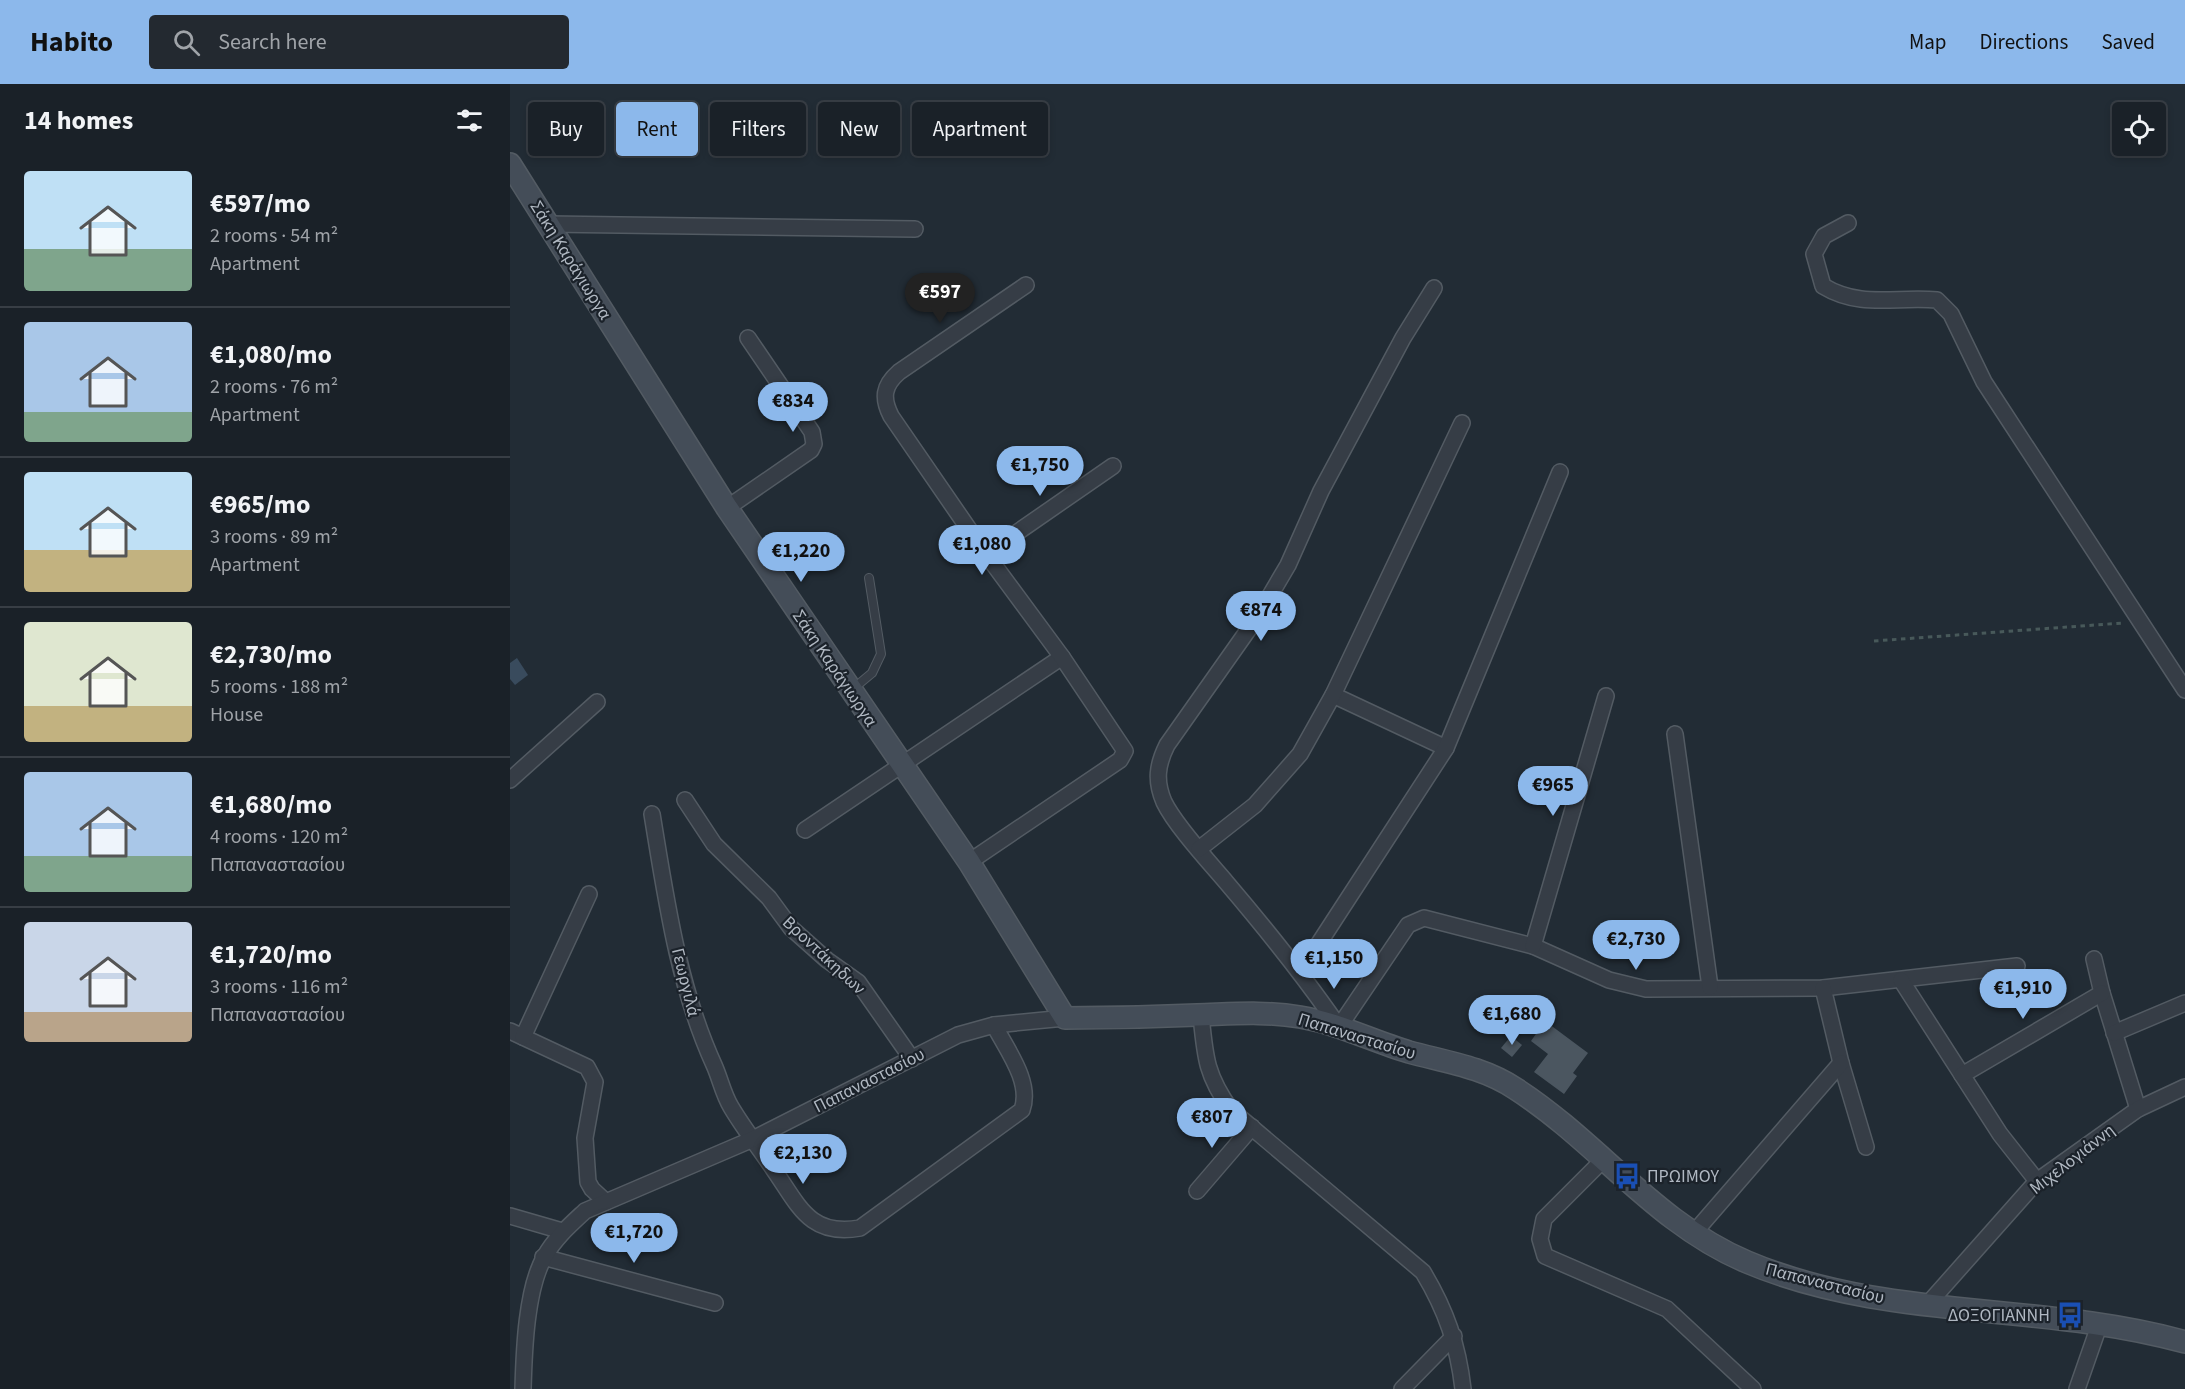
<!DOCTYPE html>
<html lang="en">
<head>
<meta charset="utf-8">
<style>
  body { margin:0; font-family:"Source Sans 3",sans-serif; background:#232930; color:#f1f3f6; height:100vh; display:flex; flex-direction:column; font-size:22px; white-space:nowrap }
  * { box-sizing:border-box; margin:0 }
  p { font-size:20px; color:#9fa3a8 }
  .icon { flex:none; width:33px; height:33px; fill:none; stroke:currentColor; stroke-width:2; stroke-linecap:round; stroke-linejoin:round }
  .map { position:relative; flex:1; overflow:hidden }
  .sheet { display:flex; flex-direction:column; background:#1a2128; width:510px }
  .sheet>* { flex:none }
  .guide { position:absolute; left:18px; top:18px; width:570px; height:54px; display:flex; gap:12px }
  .fabs { position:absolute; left:1602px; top:18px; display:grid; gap:12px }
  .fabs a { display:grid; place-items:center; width:54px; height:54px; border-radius:6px; background:#1a2128; box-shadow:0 3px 9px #0003,0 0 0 2px #383e45; font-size:30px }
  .price { position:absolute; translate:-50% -51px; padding:0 14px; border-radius:21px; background:#8cb8eb; color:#111; font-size:20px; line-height:39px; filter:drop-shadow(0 2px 3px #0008) }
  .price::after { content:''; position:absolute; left:50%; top:36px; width:18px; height:14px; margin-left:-9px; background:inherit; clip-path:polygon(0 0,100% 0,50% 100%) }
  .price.current { background:#222; color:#fff }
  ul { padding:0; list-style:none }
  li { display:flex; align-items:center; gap:18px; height:150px; padding:0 24px }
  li+li { border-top:2px solid #383e45 }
  li span { display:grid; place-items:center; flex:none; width:168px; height:120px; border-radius:6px; color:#555 }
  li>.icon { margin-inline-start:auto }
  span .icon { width:72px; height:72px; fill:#fffc; stroke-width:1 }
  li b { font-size:26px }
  h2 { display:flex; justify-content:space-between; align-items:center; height:72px; padding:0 24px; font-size:26px }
  .pill { padding:0 21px; border-radius:6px; background:#1a2128; box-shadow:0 3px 9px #0003,0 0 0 2px #383e45; font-size:21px; line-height:54px }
  .pill.current { background:#8cb8eb; color:#111 }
  header { display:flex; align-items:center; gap:36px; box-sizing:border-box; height:84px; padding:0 30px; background:#8cb8eb; color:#111 }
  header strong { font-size:28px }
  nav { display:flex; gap:33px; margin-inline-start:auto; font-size:21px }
  .search { width:420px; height:54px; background:#232930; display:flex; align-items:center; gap:15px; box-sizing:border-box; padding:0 21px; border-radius:6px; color:#9fa3a8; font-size:22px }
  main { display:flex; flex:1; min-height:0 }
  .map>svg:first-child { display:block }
  .water { fill:#394b5d }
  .building { fill:#4b5660 }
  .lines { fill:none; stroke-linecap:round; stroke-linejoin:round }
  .lane-casing { stroke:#535b63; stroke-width:10 }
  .street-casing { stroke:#535b63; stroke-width:18 }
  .secondary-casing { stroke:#535b63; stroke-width:24 }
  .path { stroke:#48595a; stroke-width:3; stroke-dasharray:4.5 4.5; stroke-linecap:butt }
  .lane { stroke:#363d46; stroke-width:8 }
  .street { stroke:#363d46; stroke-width:15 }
  .secondary { stroke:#444d58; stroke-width:21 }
  .labels { text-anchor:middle; stroke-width:4.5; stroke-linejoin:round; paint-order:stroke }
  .street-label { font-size:18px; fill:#b0b8c2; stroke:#1b222a }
  .poi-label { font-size:18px; fill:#b0b8c2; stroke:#1b222a; text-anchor:start }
</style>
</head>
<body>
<header>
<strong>Habito</strong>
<div class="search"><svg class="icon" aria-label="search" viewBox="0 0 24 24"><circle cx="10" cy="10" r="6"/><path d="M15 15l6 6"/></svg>Search here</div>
<nav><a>Map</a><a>Directions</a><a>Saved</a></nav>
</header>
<main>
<section class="sheet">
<h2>14 homes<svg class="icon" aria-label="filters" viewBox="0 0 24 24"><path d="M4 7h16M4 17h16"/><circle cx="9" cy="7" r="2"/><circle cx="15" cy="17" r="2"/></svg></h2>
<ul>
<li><span style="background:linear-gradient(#bfe0f5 65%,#7fa58c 0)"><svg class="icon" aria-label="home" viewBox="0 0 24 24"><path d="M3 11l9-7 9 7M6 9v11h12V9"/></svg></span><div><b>€597/mo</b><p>2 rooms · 54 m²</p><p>Apartment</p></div></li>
<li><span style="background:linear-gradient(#a9c7e8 75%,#7fa58c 0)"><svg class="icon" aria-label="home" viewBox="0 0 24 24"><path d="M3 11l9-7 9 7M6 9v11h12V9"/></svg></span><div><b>€1,080/mo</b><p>2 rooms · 76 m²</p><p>Apartment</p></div></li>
<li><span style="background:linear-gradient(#bfe0f5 65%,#c2b280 0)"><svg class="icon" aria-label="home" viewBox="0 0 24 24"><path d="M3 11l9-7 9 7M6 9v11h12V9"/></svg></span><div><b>€965/mo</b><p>3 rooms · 89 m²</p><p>Apartment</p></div></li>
<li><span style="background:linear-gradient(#dfe7d0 70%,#c2b280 0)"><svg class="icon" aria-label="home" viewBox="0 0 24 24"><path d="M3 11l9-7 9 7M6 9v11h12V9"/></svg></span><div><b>€2,730/mo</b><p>5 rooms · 188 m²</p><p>House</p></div></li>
<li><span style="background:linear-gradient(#a9c7e8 70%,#7fa58c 0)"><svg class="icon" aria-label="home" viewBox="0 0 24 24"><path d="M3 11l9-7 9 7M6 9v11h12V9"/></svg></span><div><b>€1,680/mo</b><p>4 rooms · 120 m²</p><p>Παπαναστασίου</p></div></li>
<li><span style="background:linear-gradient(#c9d6e8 75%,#b9a48a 0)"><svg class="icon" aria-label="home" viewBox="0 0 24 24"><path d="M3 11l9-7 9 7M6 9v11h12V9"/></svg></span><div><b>€1,720/mo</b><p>3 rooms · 116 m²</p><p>Παπαναστασίου</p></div></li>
</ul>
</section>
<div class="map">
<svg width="1675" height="1305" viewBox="0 0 1675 1305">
  <rect width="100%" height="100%" fill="#222c35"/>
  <polygon class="water" points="7,574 18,591 5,601 0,595 0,579"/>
  <g class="building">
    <polygon points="1035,937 1078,969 1063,989 1067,992 1054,1010 1024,988 1038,970 1021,957"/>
    <polygon points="1001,952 1012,961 1002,973 991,964"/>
  </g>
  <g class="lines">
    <g class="lane-casing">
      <polyline id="lane" points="344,604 362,589 371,570 359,494"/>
    </g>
    <g class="street-casing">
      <g id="street">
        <path d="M1338,139L1314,152L1304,170L1313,202C1351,225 1386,212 1427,216L1441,230L1474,298L1675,606"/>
        <polyline points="38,140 405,145"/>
        <path d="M924,204L893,254L811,407L778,481L748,532L657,661C647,681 645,697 654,718C665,741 699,778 716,798C756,845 794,892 829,943L898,841L914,834L1023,862L1099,896L1136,905L1313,904L1507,882"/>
        <polyline points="217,424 301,366 304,360 302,348 238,254"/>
        <polyline points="476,470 603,382"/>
        <polyline points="823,611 936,664"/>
        <polyline points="1165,650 1200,903"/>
        <polyline points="0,696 87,618"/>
        <polyline points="175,716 204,760 259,814 281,844 317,876 348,898 402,975"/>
        <path d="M142,730C156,815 168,902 204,981C210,994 213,1010 221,1023C234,1045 250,1065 264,1086C289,1122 300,1153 350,1144L512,1026C522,998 497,966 484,941"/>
        <polyline points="295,746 552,573"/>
        <polyline points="689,765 745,721 790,670 823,611 952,339"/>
        <path d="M459,778L610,676L615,667L552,573L476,470L381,332C372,314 373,302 389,288L516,201"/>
        <polyline points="1023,862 1096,612"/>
        <polyline points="1584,875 1592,909 1628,1025"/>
        <polyline points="791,887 936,664 1050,388"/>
        <polyline points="1391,896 1490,1050 1527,1097"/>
        <polyline points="1313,904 1331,979 1356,1063"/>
        <path d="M691,931C695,973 696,991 721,1026L913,1188C936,1226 948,1261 953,1305"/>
        <polyline points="0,947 77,983 85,998 75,1054 78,1098 82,1105 96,1118"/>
        <polyline points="1604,949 1675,919"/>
        <polyline points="13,953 79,810"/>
        <polyline points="1452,991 1592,909"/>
        <polyline points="1093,1076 1034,1135 1030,1155 1035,1172 1157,1225 1243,1305"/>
        <polyline points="687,1107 742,1043"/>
        <polyline points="0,1132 52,1147"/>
        <polyline points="1183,1150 1331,979"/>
        <polyline points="33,1173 205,1219"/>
        <polyline points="1417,1221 1527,1097 1628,1025 1675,1003"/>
        <path d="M13,1305C14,1268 16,1204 35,1172C45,1154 60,1141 75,1127L243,1055L448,951L484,941L555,934"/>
        <polyline points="892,1305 944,1252"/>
        <polyline points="1567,1305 1590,1239"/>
      </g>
    </g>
    <g class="secondary-casing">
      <path id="secondary" d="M0,80L217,424L459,778L555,934C599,934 643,933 687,931C722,930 755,927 790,933C827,939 862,957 899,968C936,978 973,983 1006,1005C1088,1058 1146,1140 1237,1178C1376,1237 1532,1218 1675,1258"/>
    </g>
    <polyline class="path" points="1364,557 1613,539"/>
    <use href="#lane" class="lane"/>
    <use href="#street" class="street"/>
    <use href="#secondary" class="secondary"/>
  </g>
  <defs>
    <g id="bus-bare" transform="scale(2.07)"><path d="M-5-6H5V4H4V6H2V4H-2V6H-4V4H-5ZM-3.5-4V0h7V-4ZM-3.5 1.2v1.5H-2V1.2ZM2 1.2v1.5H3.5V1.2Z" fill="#1a4fb4" stroke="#1b222a" stroke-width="2.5" paint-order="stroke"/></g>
  </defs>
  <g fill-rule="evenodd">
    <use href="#bus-bare" x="1117" y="1092"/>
    <use href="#bus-bare" x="1560" y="1231"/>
  </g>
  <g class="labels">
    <g class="street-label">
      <text transform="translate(61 176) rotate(58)" y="6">Σάκη Καράγιωργα</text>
      <text transform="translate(325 584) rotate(56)" y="6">Σάκη Καράγιωργα</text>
      <text transform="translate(314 871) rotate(43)" y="6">Βροντάκηδων</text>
      <text transform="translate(176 898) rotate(76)" y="6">Γεωργιλά</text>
      <text transform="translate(847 952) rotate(17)" y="6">Παπαναστασίου</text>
      <text transform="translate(359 996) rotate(-27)" y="6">Παπαναστασίου</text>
      <text transform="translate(1562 1075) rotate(-38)" y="6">Μιχελογιάννη</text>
      <text transform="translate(1315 1199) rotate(14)" y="6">Παπαναστασίου</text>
    </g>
    <g class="poi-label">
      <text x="1137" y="1098">ΠΡΩΙΜΟΥ</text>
      <text x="1540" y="1237" text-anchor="end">ΔΟΞΟΓΙΑΝΝΗ</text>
    </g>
  </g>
</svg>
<div class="fabs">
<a><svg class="icon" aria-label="locate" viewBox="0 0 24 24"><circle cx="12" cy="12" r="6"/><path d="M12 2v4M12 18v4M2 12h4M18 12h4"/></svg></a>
</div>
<b class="price current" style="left:430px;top:240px">€597</b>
<b class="price" style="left:283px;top:349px">€834</b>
<b class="price" style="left:530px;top:413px">€1,750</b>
<b class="price" style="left:472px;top:492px">€1,080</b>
<b class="price" style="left:291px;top:499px">€1,220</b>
<b class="price" style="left:751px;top:558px">€874</b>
<b class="price" style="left:1043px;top:733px">€965</b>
<b class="price" style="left:1126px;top:887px">€2,730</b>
<b class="price" style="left:824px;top:906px">€1,150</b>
<b class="price" style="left:1513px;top:936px">€1,910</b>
<b class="price" style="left:1002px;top:962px">€1,680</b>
<b class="price" style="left:702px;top:1065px">€807</b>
<b class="price" style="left:293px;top:1101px">€2,130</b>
<b class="price" style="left:124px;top:1180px">€1,720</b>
<div class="guide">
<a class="pill">Buy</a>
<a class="pill current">Rent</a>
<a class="pill">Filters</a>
<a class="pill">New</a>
<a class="pill">Apartment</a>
</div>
</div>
</main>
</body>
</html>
